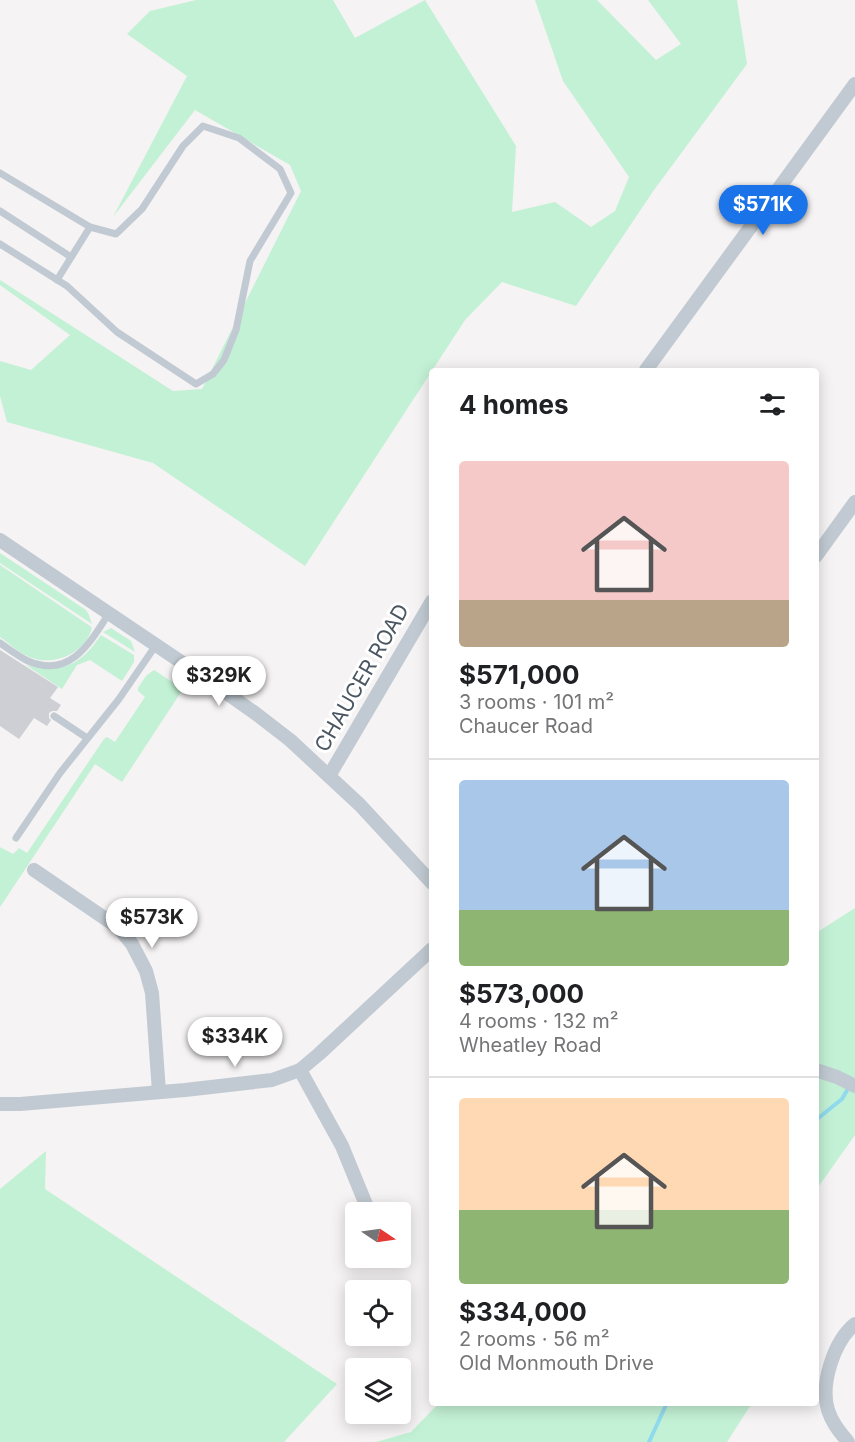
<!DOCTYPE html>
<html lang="en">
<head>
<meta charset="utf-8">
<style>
  body { margin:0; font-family:Inter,sans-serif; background:#f6f6f6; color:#202124; height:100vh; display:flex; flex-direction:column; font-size:22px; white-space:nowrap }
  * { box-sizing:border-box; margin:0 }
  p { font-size:20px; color:#757577 }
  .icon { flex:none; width:33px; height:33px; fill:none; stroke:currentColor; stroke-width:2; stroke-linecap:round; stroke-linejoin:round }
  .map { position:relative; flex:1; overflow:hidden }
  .details { position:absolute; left:429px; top:368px; width:390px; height:1038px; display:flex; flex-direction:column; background:#fff; border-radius:6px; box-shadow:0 3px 15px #0003 }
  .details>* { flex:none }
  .needle { width:39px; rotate:103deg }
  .fabs { position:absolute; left:345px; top:1202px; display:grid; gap:12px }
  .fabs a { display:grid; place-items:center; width:66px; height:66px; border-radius:6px; background:#fff; box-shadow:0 3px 15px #0003; font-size:30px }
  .price { position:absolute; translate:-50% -51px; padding:0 14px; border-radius:21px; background:#fff; color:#222; font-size:20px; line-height:39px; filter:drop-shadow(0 2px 3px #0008) }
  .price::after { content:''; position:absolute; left:50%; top:36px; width:18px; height:14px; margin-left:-9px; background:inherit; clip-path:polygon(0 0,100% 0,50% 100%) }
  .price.current { background:#1a73e8; color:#fff }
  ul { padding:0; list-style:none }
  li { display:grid; align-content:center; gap:12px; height:318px; padding:0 30px }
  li+li { border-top:2px solid #e0e0e0 }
  li span { display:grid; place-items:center; height:186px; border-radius:6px; color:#555 }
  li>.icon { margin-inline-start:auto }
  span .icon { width:108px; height:108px; fill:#fffc; stroke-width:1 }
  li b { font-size:26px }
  h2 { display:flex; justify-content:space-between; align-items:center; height:72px; padding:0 30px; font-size:26px }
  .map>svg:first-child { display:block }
  .green { fill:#c3f1d5 }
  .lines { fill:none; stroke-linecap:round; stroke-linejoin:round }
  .stream { stroke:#90daee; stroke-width:4 }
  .building { fill:#cdcfd5 }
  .lane { stroke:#c1cad2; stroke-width:7 }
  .street { stroke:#c1cad2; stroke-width:14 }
  .labels { text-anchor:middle; stroke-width:6; stroke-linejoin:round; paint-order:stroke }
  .street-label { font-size:21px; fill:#4a5661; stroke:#fff }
</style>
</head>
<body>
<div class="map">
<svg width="855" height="1442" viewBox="0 0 855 1442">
  <rect width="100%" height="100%" fill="#f5f3f3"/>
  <g class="green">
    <polygon points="196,0 333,0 355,38 425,0 516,146 512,212 555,202 591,227 615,211 629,177 563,81 535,0 597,0 656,60 681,44 648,0 737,0 747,64 654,190 576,306 502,282 465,320 305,566 153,463 7,422 0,396 0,361 31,370 70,335 0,285 0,280 173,391 202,389 301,191 290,165 195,110 113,217 187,76 127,34 150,11"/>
    <polygon points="0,553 86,610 89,615 92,624 0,563"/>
    <path d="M0,565L90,626L92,628C85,653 55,666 32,658C20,654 10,644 0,637Z"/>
    <polygon points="111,628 131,641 135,652 103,632"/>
    <path d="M101,635L134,655V662L122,681L90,660L77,665L62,689L26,665C63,673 80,666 101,635Z"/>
    <polygon points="154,670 183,689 122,782 95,764 0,907 0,847 13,854 19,848 27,853 104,739 107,737 115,742 145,697 138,691 138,688 146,676"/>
    <polygon points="855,908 855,1135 816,1190 816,933"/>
    <polygon points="46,1151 45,1189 337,1384 284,1442 0,1442 0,1189"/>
    <polygon points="439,1403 439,1402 752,1403 727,1442 376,1442 411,1432"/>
  </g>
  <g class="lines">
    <g class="stream">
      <polyline points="816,1120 842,1099 849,1087"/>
      <polyline points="649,1442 666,1405 670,1402"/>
    </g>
  </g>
  <polygon class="building" points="0,650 58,687 50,698 61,705 57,711 52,711 49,713 49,718 51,720 47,726 34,718 19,739 0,726"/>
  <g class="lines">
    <g class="lane">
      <polyline points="0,173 90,227 116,234 142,209 183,146 203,126 239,138 280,169 291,193 250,261 236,330 224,360 213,374 196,384 117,332 67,286 0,244"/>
      <polyline points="0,211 71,257"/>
      <polyline points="57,280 90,227"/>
      <path d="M0,643C9,649 18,656 28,661C70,679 90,643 109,613"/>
      <polyline points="54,716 87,738"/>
      <polyline points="16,838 60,773 119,699 156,645"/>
    </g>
    <g class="street">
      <polyline points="646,370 855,84"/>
      <polyline points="0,540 208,680 255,713 290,740 360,805 432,883"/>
      <polyline points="816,556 855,502"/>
      <polyline points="329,776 432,601"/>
      <polyline points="34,870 119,928 132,944 146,971 152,993 159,1092"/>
      <polyline points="300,1070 342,1146 369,1212"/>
      <polyline points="816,1070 837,1077 855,1086"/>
      <polyline points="0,1104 20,1104 185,1090 272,1080 300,1070 319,1054 432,949"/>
      <path d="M848,1442C840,1432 832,1423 828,1410C820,1384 834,1341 855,1324"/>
    </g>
  </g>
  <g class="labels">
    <g class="street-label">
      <text transform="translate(362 678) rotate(-60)" y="7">CHAUCER ROAD</text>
    </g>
  </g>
</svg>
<div class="fabs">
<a><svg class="needle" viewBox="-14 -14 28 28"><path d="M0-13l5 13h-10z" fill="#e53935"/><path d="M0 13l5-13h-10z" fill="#757577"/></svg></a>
<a><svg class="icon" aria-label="locate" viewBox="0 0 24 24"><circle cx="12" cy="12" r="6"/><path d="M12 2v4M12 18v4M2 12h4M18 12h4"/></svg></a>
<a><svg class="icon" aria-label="layers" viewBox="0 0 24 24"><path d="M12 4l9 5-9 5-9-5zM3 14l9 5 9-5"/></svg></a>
</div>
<b class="price current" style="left:763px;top:236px">$571K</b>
<b class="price" style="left:219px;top:707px">$329K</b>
<b class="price" style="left:152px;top:949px">$573K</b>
<b class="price" style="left:235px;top:1068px">$334K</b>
<section class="details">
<h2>4 homes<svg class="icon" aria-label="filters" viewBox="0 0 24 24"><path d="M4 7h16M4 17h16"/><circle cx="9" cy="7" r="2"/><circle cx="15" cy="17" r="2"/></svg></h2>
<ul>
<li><span style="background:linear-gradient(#f6c9c9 75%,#b9a48a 0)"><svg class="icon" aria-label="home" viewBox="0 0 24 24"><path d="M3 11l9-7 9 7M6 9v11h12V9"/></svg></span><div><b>$571,000</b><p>3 rooms · 101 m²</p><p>Chaucer Road</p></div></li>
<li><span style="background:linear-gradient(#a9c7e8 70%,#8fb573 0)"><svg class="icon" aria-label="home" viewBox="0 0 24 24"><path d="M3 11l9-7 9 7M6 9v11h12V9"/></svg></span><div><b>$573,000</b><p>4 rooms · 132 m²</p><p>Wheatley Road</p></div></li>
<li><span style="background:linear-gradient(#ffd9b3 60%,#8fb573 0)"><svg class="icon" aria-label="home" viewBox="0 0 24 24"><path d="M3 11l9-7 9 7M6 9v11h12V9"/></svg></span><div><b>$334,000</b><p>2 rooms · 56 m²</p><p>Old Monmouth Drive</p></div></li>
</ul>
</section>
</div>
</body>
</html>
